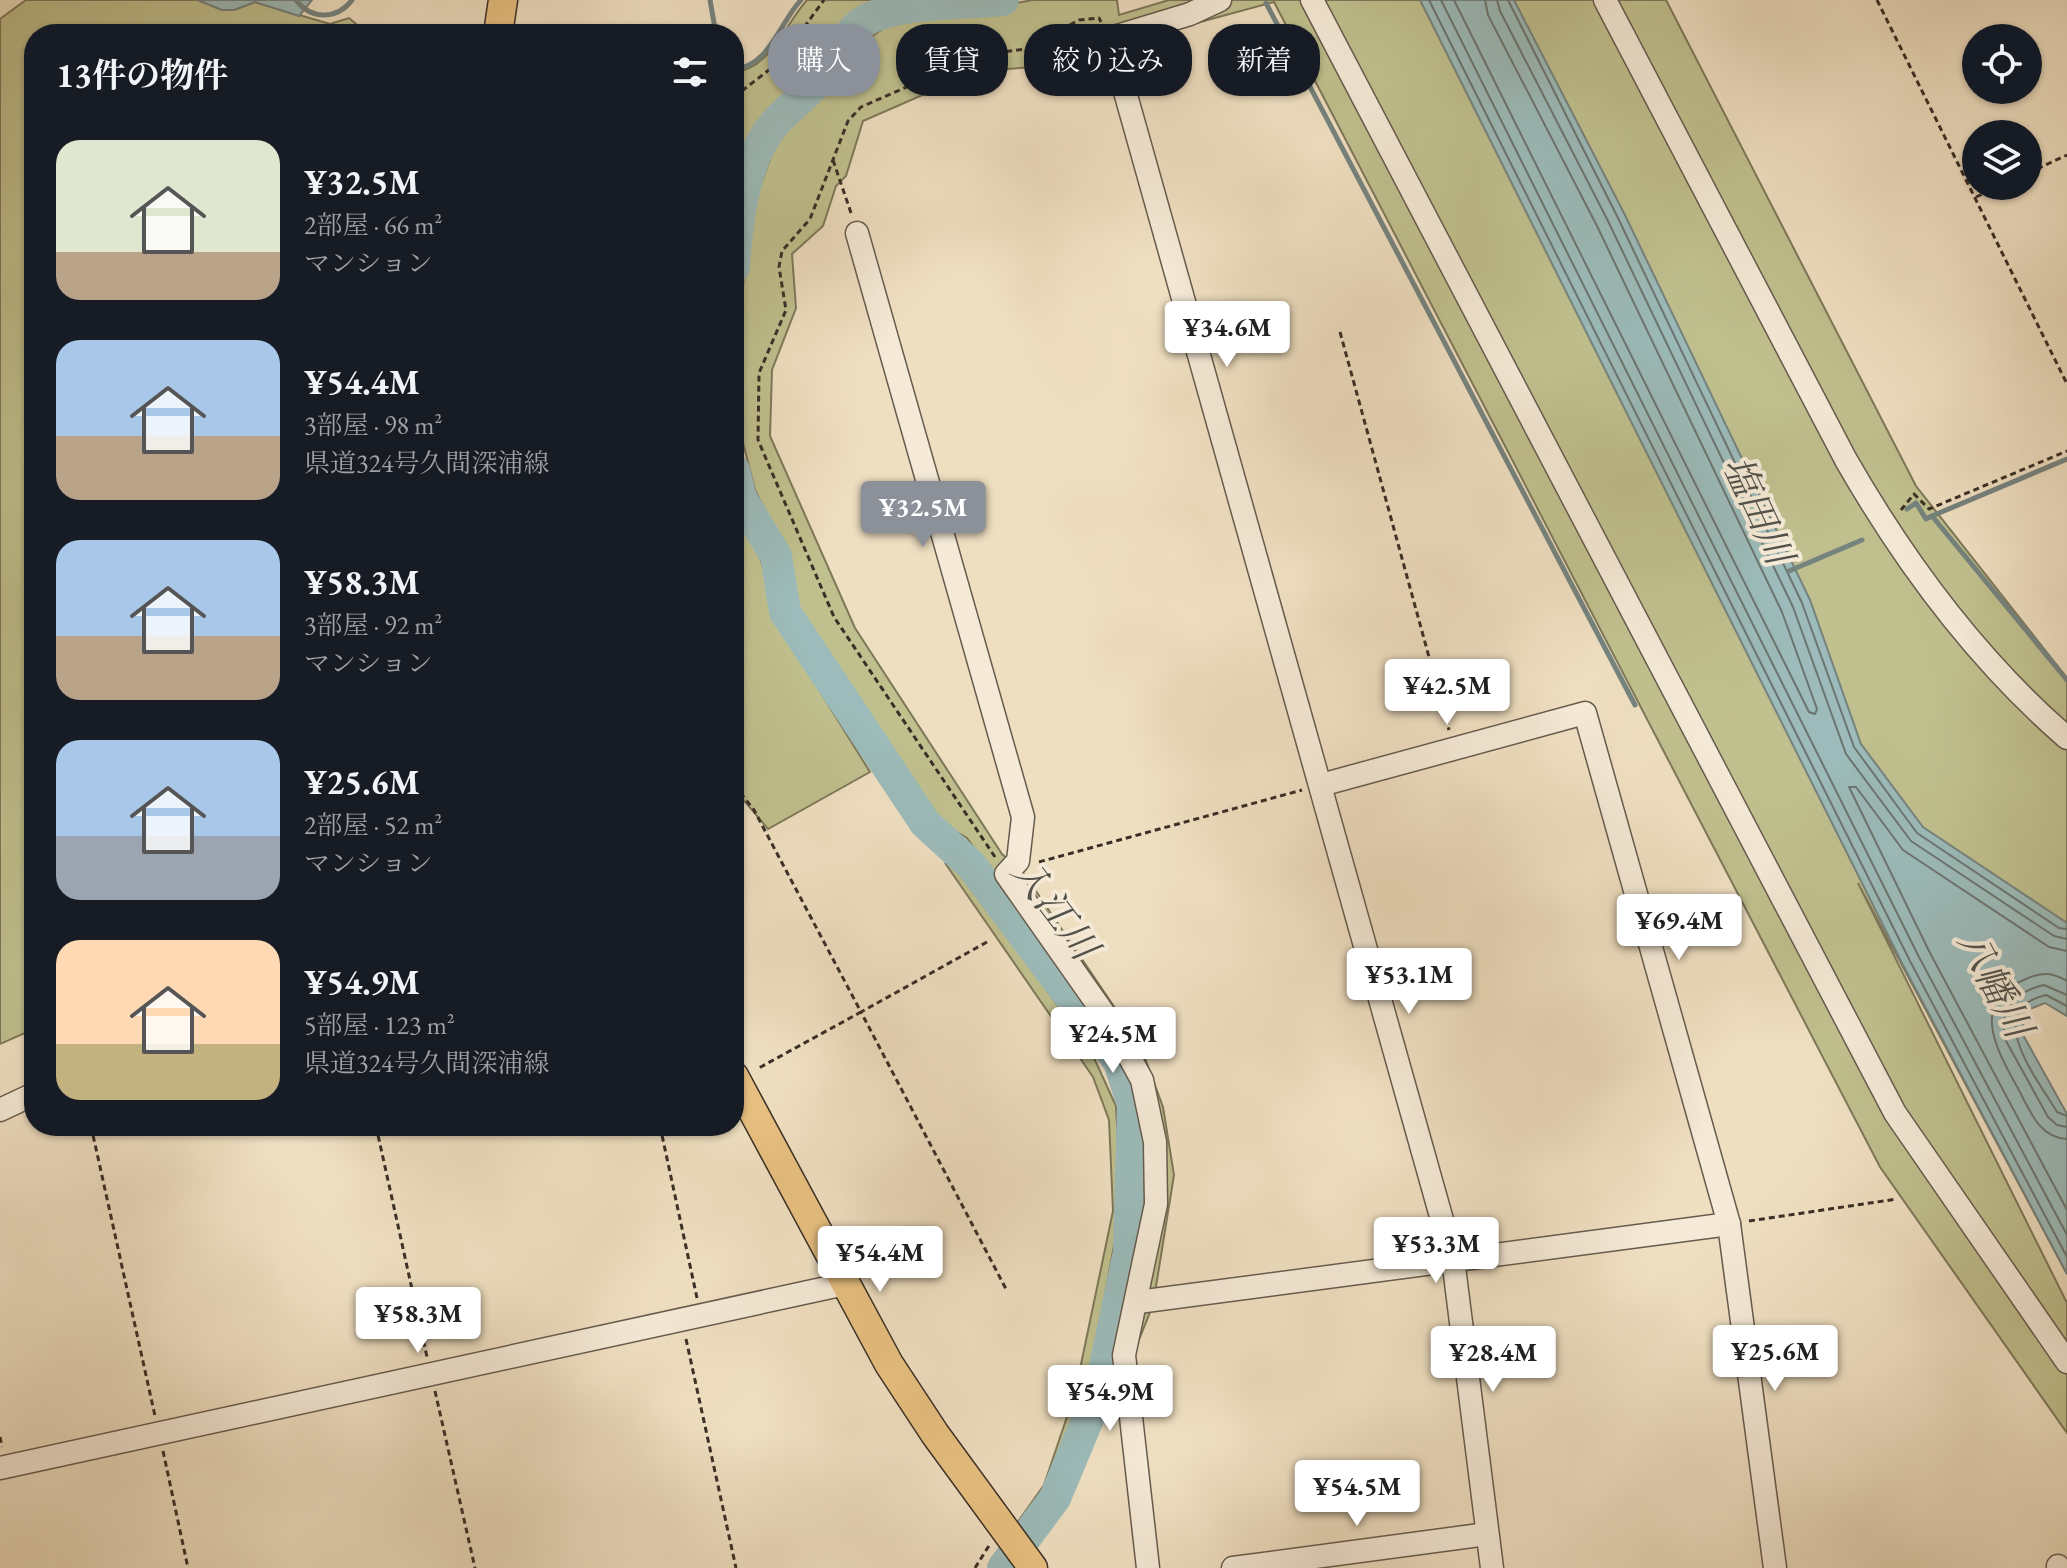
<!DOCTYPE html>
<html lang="ja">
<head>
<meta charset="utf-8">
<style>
  body { margin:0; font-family:"EB Garamond","Noto Serif JP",serif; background:#20242c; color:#f1f3f6; height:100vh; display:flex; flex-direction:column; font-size:30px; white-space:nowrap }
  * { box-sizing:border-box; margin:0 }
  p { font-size:26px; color:#9ea1a6 }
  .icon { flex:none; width:44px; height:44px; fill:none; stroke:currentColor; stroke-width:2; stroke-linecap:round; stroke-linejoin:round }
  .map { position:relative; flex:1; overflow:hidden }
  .details { position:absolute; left:24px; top:24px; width:720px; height:1112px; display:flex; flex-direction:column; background:#171b24; border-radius:32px; box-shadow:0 2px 6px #0004 }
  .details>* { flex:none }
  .guide { position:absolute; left:768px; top:24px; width:760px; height:72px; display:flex; gap:16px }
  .controls { position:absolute; left:1962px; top:24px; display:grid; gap:16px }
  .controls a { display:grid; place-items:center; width:80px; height:80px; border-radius:50%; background:#171b24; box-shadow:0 2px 6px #0004; font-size:40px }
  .price { position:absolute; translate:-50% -68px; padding:0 18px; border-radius:8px; background:#fff; color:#222; font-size:26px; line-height:52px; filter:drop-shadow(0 2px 4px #0008) }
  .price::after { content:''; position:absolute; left:50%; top:48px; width:24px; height:18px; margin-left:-12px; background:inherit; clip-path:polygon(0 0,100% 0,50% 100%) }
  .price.selected { background:#8c9099; color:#fff }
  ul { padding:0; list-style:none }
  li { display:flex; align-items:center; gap:24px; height:200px; padding:0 32px }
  li span { display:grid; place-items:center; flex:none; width:224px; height:160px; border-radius:24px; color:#555 }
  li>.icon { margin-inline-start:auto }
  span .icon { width:96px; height:96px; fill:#fffc; stroke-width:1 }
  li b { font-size:34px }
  h2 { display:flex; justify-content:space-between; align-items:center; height:96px; padding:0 32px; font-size:34px }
  .chip { padding:0 28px; border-radius:32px; background:#171b24; box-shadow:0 2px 6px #0004; font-size:28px; line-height:72px }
  .chip.selected { background:#8c9099; color:#fff }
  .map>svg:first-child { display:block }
  .green { fill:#c0c08e; stroke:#7d785a; stroke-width:2 }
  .water { fill:#9cbbba; stroke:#75837f; stroke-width:2 }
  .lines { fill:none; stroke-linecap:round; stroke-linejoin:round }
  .shore { stroke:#6b7570; stroke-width:2 }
  .stream { stroke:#75837f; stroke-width:5 }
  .river { stroke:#9cbbba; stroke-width:32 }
  .minor-casing { stroke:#675b4e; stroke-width:25 }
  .major-casing { stroke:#3a2f27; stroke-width:31 }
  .path { stroke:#3a2f27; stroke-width:3; stroke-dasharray:6 4; stroke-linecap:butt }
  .minor { stroke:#f5ead7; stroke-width:22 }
  .major { stroke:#e8c080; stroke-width:28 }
  .labels { text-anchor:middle; stroke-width:8; stroke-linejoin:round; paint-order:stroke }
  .water-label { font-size:38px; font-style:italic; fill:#52524c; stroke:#f5ead7 }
</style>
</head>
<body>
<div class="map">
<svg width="2067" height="1568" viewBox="0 0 2067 1568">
  <rect width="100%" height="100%" fill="#efdfc1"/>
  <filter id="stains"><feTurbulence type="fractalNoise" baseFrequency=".0025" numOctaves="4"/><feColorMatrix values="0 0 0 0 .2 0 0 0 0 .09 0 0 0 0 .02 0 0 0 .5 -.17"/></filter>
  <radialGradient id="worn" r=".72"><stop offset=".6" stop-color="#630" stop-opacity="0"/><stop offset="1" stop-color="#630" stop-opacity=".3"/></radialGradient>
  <g class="green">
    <polygon points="26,0 198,0 222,10 234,10 255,2 330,24 349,18 368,34 34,34 34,1029 0,1044 0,19"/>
    <path d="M807,0H918L878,5L847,29L762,128L734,190V72C771,69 785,24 807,0Z"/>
    <polygon points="1033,0 1117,0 1119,15 1169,0 1443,0 2067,1274 1858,883 2067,1303 2067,1433 1880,1167 1274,2 1108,47 1095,31 1035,67 977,71 863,121 846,176 836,186 823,226 792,254 796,308 772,370 770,436 855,628 1002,854 1025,875 1140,1045 1163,1107 1174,1175 1153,1305 1132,1357 1145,1212 1139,1106 1123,1060 967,838 926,814 823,664 786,593 788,557 755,490 741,435 738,369 747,222 777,140 824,91 858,46 887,26"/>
    <polygon points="1483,0 1666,0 1916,486 2067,678 2067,946 1900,864"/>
    <polygon points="734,497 754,533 772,603 803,664 870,772 768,829 734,789"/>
    <polygon points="945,863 968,875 1095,1060 1116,1106 1121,1207 1089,1383 1050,1493 1015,1526 1044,1485 1075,1393 1113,1211 1109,1120 1093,1077"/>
  </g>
  <g class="water">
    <polygon points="198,0 312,0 299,16 255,2 234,10 222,10"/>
    <polygon points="1420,0 1514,0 1624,213 1810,600 1861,744 1923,827 2067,923 2067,1016 2045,1003 2025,1011 2022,1033 2067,1114 2067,1274 1903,965"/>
  </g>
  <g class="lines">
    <g class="shore">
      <polyline points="1429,0 1910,961 2067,1257"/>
      <polyline points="1441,0 1919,957 2067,1235"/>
      <polyline points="1454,0 1809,712 1815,714 1817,709 1782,612 1597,226 1488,15 1485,0"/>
      <polyline points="1497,0 1500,11 1608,221 1793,607 1846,754 1911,841 2054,936 2067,939"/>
      <polyline points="1508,0 1617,216 1802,603 1854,747 1917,833 2059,928 2067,929"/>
      <polyline points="2067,951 2049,947 1903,850 1856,787 1849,787 1929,951 2067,1210"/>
      <path d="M2067,981C2052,972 2041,972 2026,979C1971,1001 1994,1045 2015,1083C2028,1105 2037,1138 2067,1139"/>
      <path d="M2067,995L2044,985C2016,991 1997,1011 2006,1041L2048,1117L2057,1125L2067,1127"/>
      <path d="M2067,1006L2046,995C1981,1010 2037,1078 2057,1112L2067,1116"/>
    </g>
    <g class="stream">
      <path d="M296,0C311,20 337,20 352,0"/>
      <polyline points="710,0 716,34"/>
      <polyline points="1266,3 1635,705"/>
      <path d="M734,69C769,67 780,22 801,0"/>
      <polyline points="1907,509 1916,503 1926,519 1932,516 2067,680"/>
      <polyline points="1932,516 2067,459"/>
      <polyline points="1789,571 1862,540"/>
    </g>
    <g class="river">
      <path d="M734,267C737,221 744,157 776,122C789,107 807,95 820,79C836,60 845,30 870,18C904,2 964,4 1003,0"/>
      <polyline points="734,470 741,498 776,556 785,612 925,823 971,865 1119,1062 1133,1105 1129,1252 1100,1390 1055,1498 1003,1568"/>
    </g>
    <g class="minor-casing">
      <g id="minor">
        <polyline points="1220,0 1190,14 1114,37 1111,42 1453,1259 1492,1568"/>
        <polyline points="1312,0 1895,1113 2067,1362"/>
        <path d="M1605,0L1846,460C1905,563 1977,660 2067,738"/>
        <polyline points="857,233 1023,817 1018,861 1006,874 1112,1025 1142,1080 1155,1142 1156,1204 1124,1355 1148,1568"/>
        <polyline points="1321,785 1585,713 1729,1224 1775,1568"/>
        <polyline points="0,1110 34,1094"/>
        <polyline points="1138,1302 1729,1224"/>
        <polyline points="0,1468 845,1284"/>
        <polyline points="2058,1566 2058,1568"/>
        <polyline points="1233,1568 1487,1534"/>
      </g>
    </g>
    <g class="major-casing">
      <g id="major">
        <polyline points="498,34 503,0"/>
        <polyline points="734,1076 889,1364 935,1434 1033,1568"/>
      </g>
    </g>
    <g class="path">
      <polyline points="1877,0 2067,384"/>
      <polyline points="734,97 778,63 824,0"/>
      <polyline points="833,160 851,213"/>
      <polyline points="2028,173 2067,155"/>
      <polyline points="1976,197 2000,186"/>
      <polyline points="1340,332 1449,730"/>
      <polyline points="1901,510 1914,494 1929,509 2067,451"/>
      <polyline points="734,785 754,810 861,1012 757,1069"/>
      <polyline points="995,857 834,617 758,440 759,373 786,310 779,267 782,251 810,219 848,121 861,107 980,55 1026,49 1079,20 1099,18 1101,22"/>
      <polyline points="1039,862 1302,790"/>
      <polyline points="987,942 861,1012 1006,1289"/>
      <polyline points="91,1126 155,1416"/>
      <polyline points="376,1126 427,1357"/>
      <polyline points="660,1126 697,1298"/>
      <polyline points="1749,1221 1897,1199"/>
      <polyline points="686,1339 736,1568"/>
      <polyline points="435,1391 475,1568"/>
      <polyline points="0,1437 2,1447"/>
      <polyline points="163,1451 188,1568"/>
      <polyline points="975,1568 990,1544"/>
    </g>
    <use href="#minor" class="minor"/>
    <use href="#major" class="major"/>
  </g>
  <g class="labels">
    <g class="water-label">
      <text transform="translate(1758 510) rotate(65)" y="13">塩田川</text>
      <text transform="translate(1055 909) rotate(53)" y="13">入江川</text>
      <text transform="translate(1995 984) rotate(62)" y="13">八幡川</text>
    </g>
  </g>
  <rect width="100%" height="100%" filter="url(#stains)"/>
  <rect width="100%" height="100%" fill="url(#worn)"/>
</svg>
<div class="controls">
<a><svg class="icon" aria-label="locate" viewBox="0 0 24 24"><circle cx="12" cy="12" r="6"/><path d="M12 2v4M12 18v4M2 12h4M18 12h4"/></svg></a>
<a><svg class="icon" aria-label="layers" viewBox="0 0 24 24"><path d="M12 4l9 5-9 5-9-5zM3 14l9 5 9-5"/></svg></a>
</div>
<b class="price" style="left:1227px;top:369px">¥34.6M</b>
<b class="price selected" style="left:923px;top:549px">¥32.5M</b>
<b class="price" style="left:1447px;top:727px">¥42.5M</b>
<b class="price" style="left:1679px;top:962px">¥69.4M</b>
<b class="price" style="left:1409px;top:1016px">¥53.1M</b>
<b class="price" style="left:1113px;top:1075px">¥24.5M</b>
<b class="price" style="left:1436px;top:1285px">¥53.3M</b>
<b class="price" style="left:880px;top:1294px">¥54.4M</b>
<b class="price" style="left:418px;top:1355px">¥58.3M</b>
<b class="price" style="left:1775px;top:1393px">¥25.6M</b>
<b class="price" style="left:1493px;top:1394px">¥28.4M</b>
<b class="price" style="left:1110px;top:1433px">¥54.9M</b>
<b class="price" style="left:1357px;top:1528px">¥54.5M</b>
<div class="guide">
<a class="chip selected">購入</a>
<a class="chip">賃貸</a>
<a class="chip">絞り込み</a>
<a class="chip">新着</a>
</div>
<section class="details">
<h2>13件の物件<svg class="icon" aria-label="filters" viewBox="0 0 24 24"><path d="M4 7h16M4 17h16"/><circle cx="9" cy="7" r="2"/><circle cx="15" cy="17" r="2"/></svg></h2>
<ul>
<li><span style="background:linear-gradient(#dfe7d0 70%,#b9a48a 0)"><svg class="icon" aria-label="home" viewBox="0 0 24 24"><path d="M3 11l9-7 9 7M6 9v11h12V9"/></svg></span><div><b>¥32.5M</b><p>2部屋 · 66 m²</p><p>マンション</p></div></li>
<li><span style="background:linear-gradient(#a9c7e8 60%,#b9a48a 0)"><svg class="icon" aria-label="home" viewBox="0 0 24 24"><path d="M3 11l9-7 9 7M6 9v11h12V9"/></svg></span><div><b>¥54.4M</b><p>3部屋 · 98 m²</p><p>県道324号久間深浦線</p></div></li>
<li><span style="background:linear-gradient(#a9c7e8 60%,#b9a48a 0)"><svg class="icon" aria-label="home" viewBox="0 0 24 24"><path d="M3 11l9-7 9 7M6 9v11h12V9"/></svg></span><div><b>¥58.3M</b><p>3部屋 · 92 m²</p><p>マンション</p></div></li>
<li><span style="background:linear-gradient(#a9c7e8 60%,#9aa5b1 0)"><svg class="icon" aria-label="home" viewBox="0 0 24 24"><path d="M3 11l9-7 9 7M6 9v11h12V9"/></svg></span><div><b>¥25.6M</b><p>2部屋 · 52 m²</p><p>マンション</p></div></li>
<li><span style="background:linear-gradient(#ffd9b3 65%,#c2b280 0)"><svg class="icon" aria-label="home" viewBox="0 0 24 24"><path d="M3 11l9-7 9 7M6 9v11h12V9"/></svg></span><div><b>¥54.9M</b><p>5部屋 · 123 m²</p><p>県道324号久間深浦線</p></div></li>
</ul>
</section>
</div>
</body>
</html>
